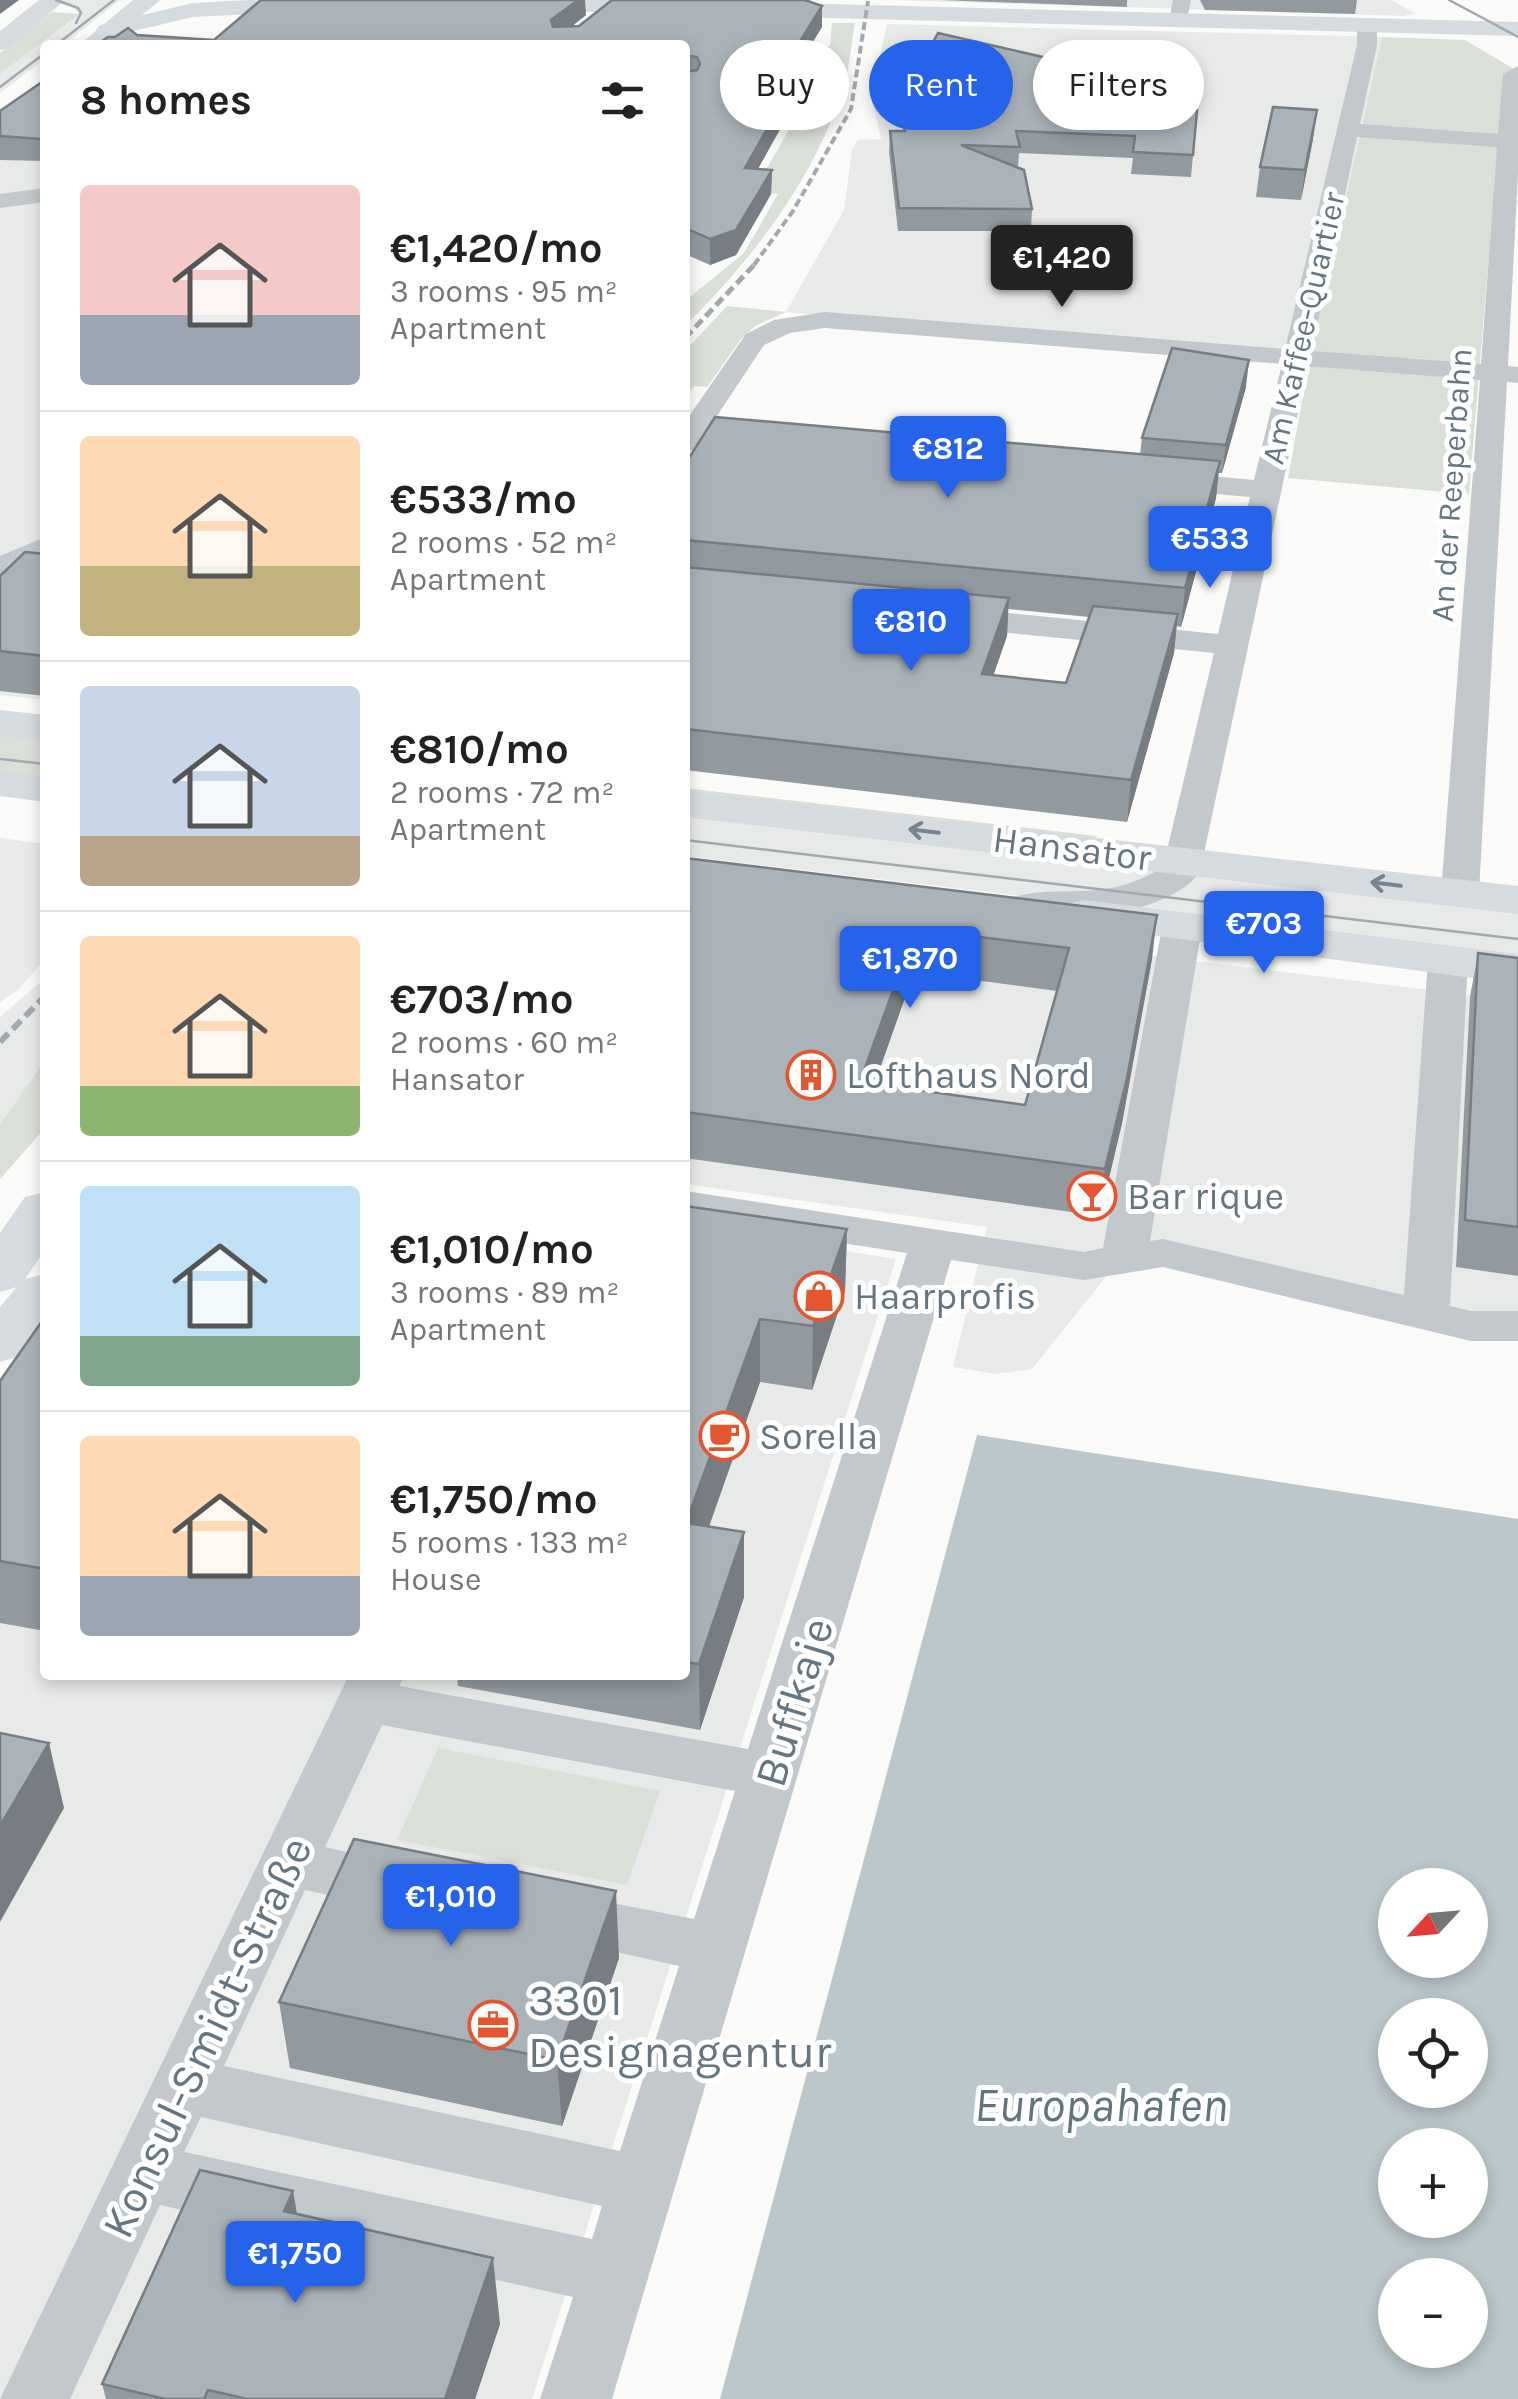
<!DOCTYPE html>
<html lang="en">
<head>
<meta charset="utf-8">
<style>
  body { margin:0; font-family:Karla,sans-serif; background:#f2f2f2; color:#222; height:100vh; display:flex; flex-direction:column; font-size:38px; white-space:nowrap }
  * { box-sizing:border-box; margin:0 }
  p { font-size:32px; color:#767676 }
  .icon { flex:none; width:55px; height:55px; fill:none; stroke:currentColor; stroke-width:2; stroke-linecap:round; stroke-linejoin:round }
  .map { position:relative; flex:1; overflow:hidden }
  .drawer { position:absolute; left:40px; top:40px; width:650px; height:1640px; display:flex; flex-direction:column; background:#fff; border-radius:10px; box-shadow:0 5px 15px #0003 }
  .drawer>* { flex:none }
  .hud { position:absolute; left:720px; top:40px; width:648px; height:90px; display:flex; gap:20px }
  .needle { width:65px; rotate:244deg }
  .tools { position:absolute; left:1378px; top:1868px; display:grid; gap:20px }
  .tools a { display:grid; place-items:center; width:110px; height:110px; border-radius:50%; background:#fff; box-shadow:0 5px 15px #0003; font-size:50px }
  .price { position:absolute; translate:-50% -85px; padding:0 22px; border-radius:10px; background:#2563eb; color:#fff; font-size:32px; line-height:65px; filter:drop-shadow(0 2px 5px #0008) }
  .price::after { content:''; position:absolute; left:50%; top:60px; width:30px; height:22px; margin-left:-15px; background:inherit; clip-path:polygon(0 0,100% 0,50% 100%) }
  .price.on { background:#222; color:#fff }
  ul { padding:0; list-style:none }
  li { display:flex; align-items:center; gap:30px; height:250px; padding:0 40px }
  li+li { border-top:2px solid #e0e0e0 }
  li span { display:grid; place-items:center; flex:none; width:280px; height:200px; border-radius:10px; color:#555 }
  li>.icon { margin-inline-start:auto }
  span .icon { width:120px; height:120px; fill:#fffc; stroke-width:1 }
  li b { font-size:42px }
  h2 { display:flex; justify-content:space-between; align-items:center; height:120px; padding:0 40px; font-size:42px }
  .tag { padding:0 35px; border-radius:45px; background:#fff; box-shadow:0 5px 15px #0003; font-size:35px; line-height:90px }
  .tag.on { background:#2563eb; color:#fff }
  .map>svg:first-child { display:block }
  .built { fill:#e8e9e9 }
  .green { fill:#dadfd7 }
  .water { fill:#bbc7cb; fill-rule:evenodd }
  .lines { fill:none; stroke-linecap:round; stroke-linejoin:round }
  .street { fill:#c3c8cc; fill-rule:evenodd }
  .secondary { fill:#d6dbdf; fill-rule:evenodd }
  .primary { fill:#d6dbdf; fill-rule:evenodd }
  .tram { stroke:#a2aab0; stroke-width:2.5 }
  .rail-far2 { stroke:#a2aab0; stroke-width:4; stroke-dasharray:8 4; stroke-linecap:butt }
  .rail-far1 { stroke:#a2aab0; stroke-width:5; stroke-dasharray:10 5; stroke-linecap:butt }
  .rail { stroke:#a2aab0; stroke-width:6; stroke-dasharray:12 6; stroke-linecap:butt }
  .wall { fill:#929a9f; fill-rule:evenodd }
  .shaded-wall { fill:#777d82 }
  .building { fill:#aab3b9; stroke:#777d82; stroke-width:2.5; fill-rule:evenodd }
  .oneway { stroke:#768591 }
  .labels { text-anchor:middle; stroke-width:10; stroke-linejoin:round; paint-order:stroke }
  .far-street-label { font-size:32px; fill:#657683; stroke:#fff }
  .street-label { font-size:38px; fill:#657683; stroke:#fff }
  .poi-label { font-size:38px; fill:#657683; stroke:#fff; text-anchor:start }
  .near-street-label { font-size:45px; fill:#657683; stroke:#fff }
  .near-poi-label { font-size:45px; fill:#657683; stroke:#fff; text-anchor:start }
  .near-water-label { font-size:48px; font-style:italic; fill:#60757c; stroke:#fff }
</style>
</head>
<body>
<div class="map">
<svg width="1518" height="2399" viewBox="0 0 1518 2399">
  <rect width="100%" height="100%" fill="#fafaf8"/>
  <g class="built">
    <polygon points="46,0 120,0 63,45 45,45 45,59 0,93 0,74 78,14 73,7"/>
    <polygon points="894,0 1391,0 1415,13 1405,16"/>
    <polygon points="887,24 1382,37 1310,358 786,312 844,210 852,150 858,140 881,139 871,94"/>
    <polygon points="45,106 45,700 0,695 0,138"/>
    <polygon points="685,815 1518,912 1518,955 685,856"/>
    <polygon points="0,838 45,844 45,959 18,990 0,1002"/>
    <polygon points="685,898 1518,1001 1518,1337 1171,1263 1106,1270 1105,1278 1032,1369 996,1374 953,1367 987,1227 685,1184"/>
    <polygon points="45,978 45,1060 0,1124 0,1017"/>
    <polygon points="685,1226 896,1259 532,2399 0,2399 0,1414 45,1360 45,1675 685,1675"/>
  </g>
  <g class="green">
    <polygon points="52,12 79,14 0,74 0,53"/>
    <path d="M832,23H855C851,43 850,65 844,84C817,176 752,260 685,326V301L744,253L778,194L754,191L795,119L813,47L830,46Z"/>
    <polygon points="1382,37 1465,40 1514,69 1504,74 1469,494 1288,478 1310,358"/>
    <polygon points="727,306 786,312 755,326 741,339 707,387 694,386 685,398 685,351"/>
    <polygon points="0,735 45,741 45,777 0,772"/>
    <polygon points="685,788 1097,836 1094,842 685,795"/>
    <polygon points="45,1060 45,1128 0,1179 0,1124"/>
    <polygon points="438,1748 660,1791 627,1885 397,1840"/>
  </g>
  <path class="water" d="M977,1435L1518,1519V2399H720ZM1395,1885H1470V1960H1395ZM1395,2015H1470V2090H1395ZM1395,2145H1470V2220H1395ZM1395,2275H1470V2350H1395Z"/>
  <g class="lines">
    <g class="street">
      <polygon points="1173,0 1191,0 1186,24 1172,24 1169,20"/>
      <path d="M1367,20L1377,26V45L1360,124L1498,134L1503,74L1518,66V173L1508,366L1518,367V383L1507,382L1479,893L1474,901L1460,905L1446,901L1441,893L1480,380L1308,366L1200,872C1178,903 1118,915 1083,917C1061,918 1041,913 1019,919L1005,915L1000,907L1005,899C1067,881 1099,906 1163,867L1214,653L948,627L937,624L932,617L937,610L948,607L1218,634L1250,497L1158,489L1148,486L1143,480L1148,474L1158,471L1254,480L1282,364L825,328L790,333L764,345L695,449L685,452V422L746,334L774,320L825,312L1285,349L1357,45V26ZM1357,137L1497,147L1481,364L1312,351Z"/>
      <polygon points="45,188 45,202 0,208 0,194"/>
      <polygon points="45,537 45,557 0,580 0,556"/>
      <path d="M1182,915L1196,919L1202,927L1150,1241L1163,1239L1404,1295L1428,960L1434,952L1448,948L1462,952L1468,960L1450,1306L1471,1311H1518V1341H1471L1163,1267L1084,1280L951,1260L612,2399H540L573,2297L160,2205L70,2399H0L349,1675H405L399,1686L748,1749L907,1253L685,1219V1191L1084,1252L1103,1248L1162,927L1168,919ZM382,1725L735,1791L694,1919L556,1892L535,1900L526,1917L535,1934L679,1966L620,2151L224,2066L305,1890L395,1909L416,1902L425,1885L416,1868L325,1847ZM201,2117L602,2206L592,2239L184,2152Z"/>
    </g>
    <g class="secondary">
      <polygon points="250,0 338,3 326,10 193,17 108,37 96,30 100,25 193,3"/>
      <polygon points="395,0 675,0 1518,22 1518,36 407,7"/>
      <polygon points="0,710 45,715 45,741 0,736"/>
      <polygon points="0,770 45,776 45,802 0,796"/>
      <polygon points="685,791 1518,886 1518,914 685,817"/>
      <polygon points="1084,900 1518,954 1518,984 1067,924 1060,914 1067,904"/>
      <polygon points="45,1192 45,1250 25,1279 45,1274 45,1328 21,1356 0,1362 0,1307 17,1287 0,1292 0,1233 25,1197"/>
    </g>
    <g class="primary">
      <polygon points="39,0 65,0 9,48 0,50 0,31"/>
      <polygon points="133,0 160,0 106,45 79,45"/>
    </g>
    <g class="tram">
      <polyline points="56,0 78,8 81,13 76,23"/>
      <polyline points="1449,0 1518,37"/>
      <polyline points="56,45 114,0"/>
      <polyline points="0,87 45,53"/>
      <polyline points="0,759 45,764"/>
      <polyline points="685,840 1518,939"/>
    </g>
    <polyline class="rail-far2" points="754,265 793,211 851,109 868,1"/>
    <polyline class="rail-far1" points="685,338 756,263"/>
    <polyline class="rail" points="0,1042 45,996"/>
  </g>
  <g class="wall">
    <polygon points="941,0 1127,0 1127,7"/>
    <polygon points="1200,0 1357,0 1355,14 1205,10"/>
    <polygon points="586,15 572,26 822,27 779,97 785,120 758,169 772,170 771,194 736,255 710,265 685,254 685,45 96,45 115,37 137,35 214,40"/>
    <polygon points="892,60 1197,110 1191,177 1131,174 1133,158 1019,153 1018,168 1032,209 1031,231 898,231 889,152 890,131 903,131 902,103 891,80"/>
    <polygon points="45,80 45,161 0,160 0,111"/>
    <polygon points="1313,139 1301,200 1256,197 1260,167"/>
    <path d="M1246,387L1222,473H1218L1216,498L1181,627L1176,626L1174,653L1127,822L685,770V464L1140,454L1142,438ZM1008,609L1089,617L1066,683L993,675L1007,636Z"/>
    <polygon points="45,554 45,696 0,691 0,576"/>
    <path d="M685,858L1152,959L1122,1123L1100,1216L685,1158ZM914,972L1057,991L1025,1105L874,1084Z"/>
    <polygon points="1478,953 1518,958 1518,1276 1456,1267 1470,997"/>
    <polygon points="685,1206 847,1229 845,1291 812,1390 760,1382 709,1527 744,1532 744,1597 700,1730 458,1686 457,1675 685,1675"/>
    <polygon points="45,1317 45,1631 0,1623 0,1381"/>
    <polygon points="619,1958 562,2126 290,2068 279,2002"/>
    <polygon points="293,2191 297,2214 500,2324 475,2399 106,2399 102,2384"/>
  </g>
  <g class="shaded-wall">
    <polygon points="0,0 19,0 0,14"/>
    <polygon points="578,0 585,0 586,15 552,42 551,20"/>
    <polygon points="822,6 822,27 765,119 766,96"/>
    <polygon points="785,97 785,120 745,192 745,168"/>
    <polygon points="1317,110 1313,139 1301,200 1305,170"/>
    <polygon points="45,135 45,161 43,162 40,139"/>
    <polygon points="772,170 771,194 736,255 710,265 710,239"/>
    <polygon points="1249,360 1246,387 1222,473 1226,445"/>
    <polygon points="1220,461 1216,498 1181,627 1185,588"/>
    <polygon points="1009,598 1007,636 980,714 982,674"/>
    <polygon points="1178,614 1174,653 1127,822 1131,780"/>
    <polygon points="1157,915 1152,959 1122,1123 1100,1216 1105,1169"/>
    <polygon points="915,929 914,972 859,1128 860,1082"/>
    <polygon points="847,1229 845,1291 812,1390 813,1326"/>
    <polygon points="760,1319 760,1382 687,1587 686,1523"/>
    <polygon points="744,1532 744,1597 700,1730 699,1664"/>
    <polygon points="49,1743 64,1808 0,1922 0,1826"/>
    <polygon points="616,1891 619,1958 562,2126 557,2060"/>
    <polygon points="293,2191 304,2257 284,2211"/>
    <polygon points="493,2258 500,2324 475,2399 445,2399"/>
  </g>
  <g class="building">
    <polygon points="261,0 578,0 551,20 553,27 579,26 612,0 805,0 822,6 766,96 785,97 745,168 772,170 736,230 710,239 685,228 685,72 697,70 700,64 697,57 685,55 685,45 96,45 108,37 115,37 128,28 137,35 214,40"/>
    <polygon points="938,33 1104,71 1197,110 1193,155 1133,152 1135,136 1016,131 1020,147 961,145 1024,170 1032,209 899,208 890,131 905,131 903,102 913,103 892,60 924,59"/>
    <polygon points="45,80 45,135 40,139 0,136 0,111"/>
    <polygon points="1273,107 1317,110 1305,170 1260,167"/>
    <polygon points="1172,348 1249,360 1226,445 1142,438"/>
    <polygon points="715,417 1220,461 1185,588 685,540 685,464"/>
    <polygon points="25,552 45,554 45,656 0,651 0,576"/>
    <polygon points="685,567 1009,598 982,674 1066,683 1093,606 1178,614 1131,780 685,729"/>
    <path d="M685,858L1157,915L1127,1078L1105,1169L685,1112ZM915,929L1069,948L1025,1105L860,1082Z"/>
    <polygon points="1478,953 1518,958 1518,1227 1465,1220"/>
    <polygon points="685,1206 847,1229 813,1326 760,1319 686,1523 744,1532 699,1664 685,1662"/>
    <polygon points="45,1317 45,1569 0,1561 0,1381"/>
    <polygon points="0,1733 49,1743 0,1826"/>
    <polygon points="354,1839 616,1891 557,2060 279,2002"/>
    <polygon points="200,2170 293,2191 284,2211 493,2258 445,2399 247,2399 208,2390 204,2399 165,2399 102,2384"/>
  </g>
  <defs><path id="oneway-shaft" d="M-6 0H5M1.5-3L5.5 0L1.5 3" fill="none" stroke-width="1.6" stroke-linecap="round" stroke-linejoin="round" transform="scale(2.5)"/></defs>
  <g class="oneway">
    <use href="#oneway-shaft" transform="translate(924 831) rotate(-173)"/>
    <use href="#oneway-shaft" transform="translate(1386 884) rotate(-173)"/>
  </g>
  <defs>
    <g id="building-ring" transform="scale(2.5)"><circle r="9.5" fill="#fff" stroke="#e4572e" stroke-width="1.5"/><path d="M-4-6H4V6H1V3H-1V6H-4ZM-2.5-4.3h1.7v1.8h-1.7ZM.8-4.3h1.7v1.8H.8ZM-2.5-1h1.7V.8h-1.7ZM.8-1h1.7V.8H.8Z" fill="#e4572e"/></g>
    <g id="bar-ring" transform="scale(2.5)"><circle r="9.5" fill="#fff" stroke="#e4572e" stroke-width="1.5"/><path d="M-6-5H6L.8 .8V4.5H3.5V6h-7V4.5H-.8V.8Z" fill="#e4572e"/></g>
    <g id="shop-ring" transform="scale(2.5)"><circle r="9.5" fill="#fff" stroke="#e4572e" stroke-width="1.5"/><path d="M-5-2.5h2.3a2.7 3.5 0 0 1 5.4 0H5L5.5 6h-11ZM-1.5-2.5h3a1.5 2.3 0 0 0-3 0Z" fill="#e4572e"/></g>
    <g id="cafe-ring" transform="scale(2.5)"><circle r="9.5" fill="#fff" stroke="#e4572e" stroke-width="1.5"/><path d="M-5.5-4.5H6V0H3Q3 3.5 0 3.5H-2.5Q-5.5 3.5-5.5 0ZM3-3.2v2h1.7v-2ZM-6 4.5H4V6H-6Z" fill="#e4572e"/></g>
    <g id="office-ring" transform="scale(2.5)"><circle r="9.5" fill="#fff" stroke="#e4572e" stroke-width="1.5"/><path d="M-6-3h4V-5.5h4V-3h4V5H-6ZM-1-4.5V-3h2v-1.5ZM-6 0V1H6V0Z" fill="#e4572e"/></g>
  </defs>
  <g fill-rule="evenodd">
    <use href="#building-ring" x="811" y="1075"/>
    <use href="#bar-ring" x="1092" y="1196"/>
    <use href="#shop-ring" x="819" y="1296"/>
    <use href="#cafe-ring" x="724" y="1436"/>
    <use href="#office-ring" x="493" y="2025"/>
  </g>
  <g class="labels">
    <g class="far-street-label">
      <text transform="translate(1303 328) rotate(-77)" y="11">Am Kaffee-Quartier</text>
      <text transform="translate(1451 485) rotate(-86)" y="11">An der Reeperbahn</text>
    </g>
    <g class="street-label">
      <text transform="translate(1072 848) rotate(7)" y="13">Hansator</text>
    </g>
    <g class="poi-label">
      <text x="846" y="1088">Lofthaus Nord</text>
      <text x="1127" y="1209">Bar rique</text>
      <text x="854" y="1309">Haarprofis</text>
      <text x="759" y="1449">Sorella</text>
    </g>
    <g class="near-street-label">
      <text transform="translate(793 1702) rotate(-73)" y="16">Buffkaje</text>
      <text transform="translate(206 2037) rotate(-65)" y="16">Konsul-Smidt-Straße</text>
    </g>
    <g class="near-poi-label">
      <text x="528" y="2015">3301<tspan x="528" dy="52">Designagentur</tspan></text>
    </g>
    <g class="near-water-label">
      <text x="1101" y="2121">Europahafen</text>
    </g>
  </g>
</svg>
<div class="tools">
<a><svg class="needle" viewBox="-14 -14 28 28"><path d="M0-13l5 13h-10z" fill="#e53935"/><path d="M0 13l5-13h-10z" fill="#767676"/></svg></a>
<a><svg class="icon" aria-label="locate" viewBox="0 0 24 24"><circle cx="12" cy="12" r="6"/><path d="M12 2v4M12 18v4M2 12h4M18 12h4"/></svg></a>
<a>+</a>
<a>−</a>
</div>
<b class="price on" style="left:1062px;top:310px">€1,420</b>
<b class="price" style="left:948px;top:501px">€812</b>
<b class="price" style="left:1210px;top:591px">€533</b>
<b class="price" style="left:911px;top:674px">€810</b>
<b class="price" style="left:1264px;top:976px">€703</b>
<b class="price" style="left:910px;top:1011px">€1,870</b>
<b class="price" style="left:451px;top:1949px">€1,010</b>
<b class="price" style="left:295px;top:2306px">€1,750</b>
<div class="hud">
<a class="tag">Buy</a>
<a class="tag on">Rent</a>
<a class="tag">Filters</a>
</div>
<section class="drawer">
<h2>8 homes<svg class="icon" aria-label="filters" viewBox="0 0 24 24"><path d="M4 7h16M4 17h16"/><circle cx="9" cy="7" r="2"/><circle cx="15" cy="17" r="2"/></svg></h2>
<ul>
<li><span style="background:linear-gradient(#f6c9c9 65%,#9aa5b1 0)"><svg class="icon" aria-label="home" viewBox="0 0 24 24"><path d="M3 11l9-7 9 7M6 9v11h12V9"/></svg></span><div><b>€1,420/mo</b><p>3 rooms · 95 m²</p><p>Apartment</p></div></li>
<li><span style="background:linear-gradient(#ffd9b3 65%,#c2b280 0)"><svg class="icon" aria-label="home" viewBox="0 0 24 24"><path d="M3 11l9-7 9 7M6 9v11h12V9"/></svg></span><div><b>€533/mo</b><p>2 rooms · 52 m²</p><p>Apartment</p></div></li>
<li><span style="background:linear-gradient(#c9d6e8 75%,#b9a48a 0)"><svg class="icon" aria-label="home" viewBox="0 0 24 24"><path d="M3 11l9-7 9 7M6 9v11h12V9"/></svg></span><div><b>€810/mo</b><p>2 rooms · 72 m²</p><p>Apartment</p></div></li>
<li><span style="background:linear-gradient(#ffd9b3 75%,#8fb573 0)"><svg class="icon" aria-label="home" viewBox="0 0 24 24"><path d="M3 11l9-7 9 7M6 9v11h12V9"/></svg></span><div><b>€703/mo</b><p>2 rooms · 60 m²</p><p>Hansator</p></div></li>
<li><span style="background:linear-gradient(#bfe0f5 75%,#7fa58c 0)"><svg class="icon" aria-label="home" viewBox="0 0 24 24"><path d="M3 11l9-7 9 7M6 9v11h12V9"/></svg></span><div><b>€1,010/mo</b><p>3 rooms · 89 m²</p><p>Apartment</p></div></li>
<li><span style="background:linear-gradient(#ffd9b3 70%,#9aa5b1 0)"><svg class="icon" aria-label="home" viewBox="0 0 24 24"><path d="M3 11l9-7 9 7M6 9v11h12V9"/></svg></span><div><b>€1,750/mo</b><p>5 rooms · 133 m²</p><p>House</p></div></li>
</ul>
</section>
</div>
</body>
</html>
